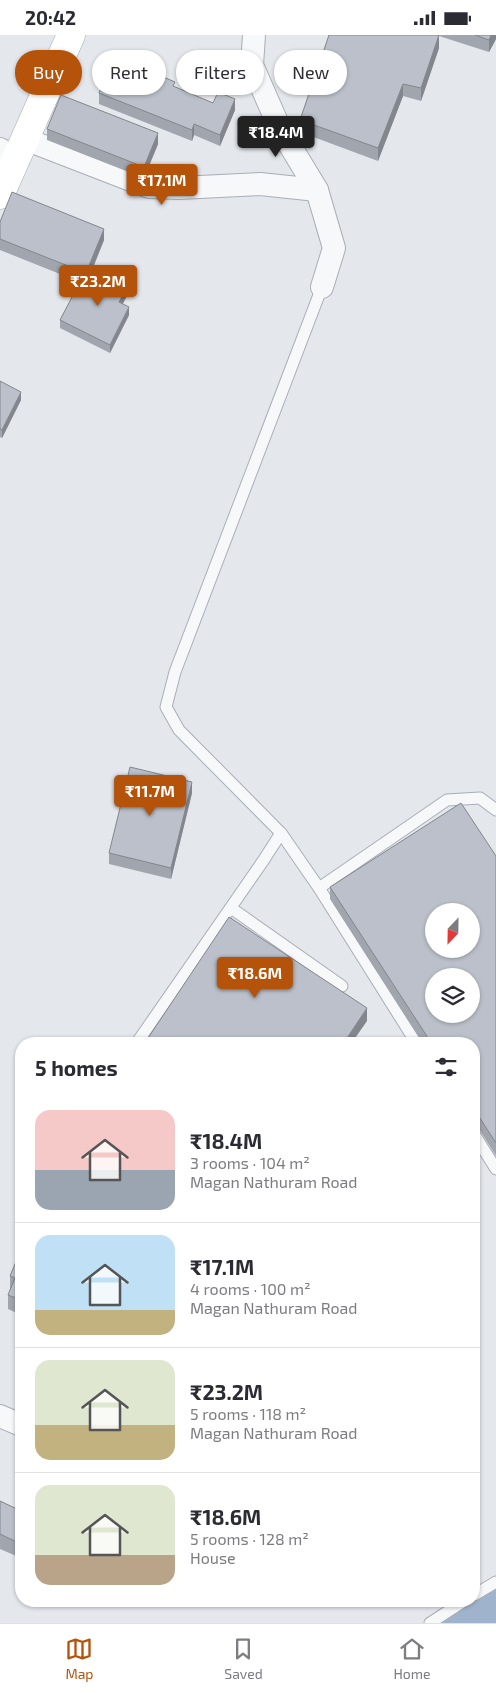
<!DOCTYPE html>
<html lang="en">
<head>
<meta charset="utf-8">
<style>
  body { margin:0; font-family:"Exo 2",sans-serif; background:#f7f7f7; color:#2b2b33; height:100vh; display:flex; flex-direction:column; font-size:19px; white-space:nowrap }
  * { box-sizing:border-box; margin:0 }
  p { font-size:16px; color:#7c7c81 }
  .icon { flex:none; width:28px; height:28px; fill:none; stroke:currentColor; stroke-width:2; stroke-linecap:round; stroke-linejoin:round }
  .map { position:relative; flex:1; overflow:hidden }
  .drawer { position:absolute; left:15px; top:1002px; width:465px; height:570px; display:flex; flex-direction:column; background:#fff; border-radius:20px; box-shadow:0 1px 4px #0004 }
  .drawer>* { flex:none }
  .banner { position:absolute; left:15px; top:15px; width:466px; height:45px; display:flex; gap:10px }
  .needle { width:32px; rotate:202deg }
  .fabs { position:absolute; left:425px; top:868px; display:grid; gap:10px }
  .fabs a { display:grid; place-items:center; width:55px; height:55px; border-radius:50%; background:#fff; box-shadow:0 1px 4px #0004; font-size:25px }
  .price { position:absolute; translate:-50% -42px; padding:0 11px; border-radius:5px; background:#b45309; color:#fff; font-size:16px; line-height:32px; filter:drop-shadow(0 1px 2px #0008) }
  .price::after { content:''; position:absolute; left:50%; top:30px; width:15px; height:11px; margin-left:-8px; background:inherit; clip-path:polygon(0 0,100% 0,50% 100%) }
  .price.current { background:#222; color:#fff }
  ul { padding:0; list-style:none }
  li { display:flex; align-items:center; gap:15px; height:125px; padding:0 20px }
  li+li { border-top:1px solid #e1e1e2 }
  li span { display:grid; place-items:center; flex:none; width:140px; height:100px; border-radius:15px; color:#555 }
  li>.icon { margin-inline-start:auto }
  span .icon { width:60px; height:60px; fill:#fffc; stroke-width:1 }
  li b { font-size:21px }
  h2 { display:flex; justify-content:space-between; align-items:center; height:60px; padding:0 20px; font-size:21px }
  .pill { padding:0 18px; border-radius:22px; background:#fff; box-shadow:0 1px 4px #0004; font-size:18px; line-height:45px }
  .pill.current { background:#b45309; color:#fff }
  .status { display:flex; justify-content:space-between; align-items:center; height:35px; padding:0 25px; background:#fff; direction:ltr }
  .status svg { height:14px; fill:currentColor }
  .tab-bar { display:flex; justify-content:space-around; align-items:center; height:70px; border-top:1px solid #e1e1e2; background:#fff; font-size:14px; color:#7c7c81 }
  .tab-bar a { display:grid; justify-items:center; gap:2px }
  .tab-bar .current { color:#b45309 }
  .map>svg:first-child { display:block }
  .water { fill:#9fb4cc }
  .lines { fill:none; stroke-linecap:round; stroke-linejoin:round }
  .lane-casing { stroke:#a9aeb7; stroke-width:13 }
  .street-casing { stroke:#a9aeb7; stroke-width:24 }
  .primary-casing { stroke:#a3abb8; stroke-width:29 }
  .lane { stroke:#f7f8fa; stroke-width:11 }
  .street { stroke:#f7f8fa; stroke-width:22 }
  .primary { stroke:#fff; stroke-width:28 }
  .wall { fill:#a1a5ae }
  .shaded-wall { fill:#83868d }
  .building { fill:#bbc0ca; stroke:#83868d; fill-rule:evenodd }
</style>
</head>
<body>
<div class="status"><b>20:42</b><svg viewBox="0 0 49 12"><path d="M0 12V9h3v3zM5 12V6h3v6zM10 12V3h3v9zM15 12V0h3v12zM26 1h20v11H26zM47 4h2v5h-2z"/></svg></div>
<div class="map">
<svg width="496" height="1588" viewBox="0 0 496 1588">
  <rect width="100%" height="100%" fill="#e4e7ec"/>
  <polygon class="water" points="496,1553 496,1588 439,1588"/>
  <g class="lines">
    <g class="lane-casing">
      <g id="lane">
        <polyline points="322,252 175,637 166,672 179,695 281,798 319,853 417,1009"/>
        <polyline points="319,853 447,765 480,763 496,775"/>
        <polyline points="231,873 342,951"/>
        <polyline points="136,1009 263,826 281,798"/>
        <polyline points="474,1099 496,1134"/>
        <polyline points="474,1560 496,1547"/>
        <polyline points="430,1588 464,1566"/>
      </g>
    </g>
    <g class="street-casing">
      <g id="street">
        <polyline points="254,0 252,30 280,94 317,155 334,213 322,252"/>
        <polyline points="25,104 149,152 179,153 260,149 317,155"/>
        <polyline points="0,114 16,123"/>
        <polyline points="0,1381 21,1390"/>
      </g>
    </g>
    <g class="primary-casing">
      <polyline id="primary" points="0,160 71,0"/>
    </g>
    <use href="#lane" class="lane"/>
    <use href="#street" class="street"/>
    <use href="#primary" class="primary"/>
  </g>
  <g class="wall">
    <polygon points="329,0 496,0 496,4 489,17 439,1 439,13 421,66 403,61 378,126 300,97 300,85"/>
    <polygon points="153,37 175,52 213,68 235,75 220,111 194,100 192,106 99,69 99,58"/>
    <polygon points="47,94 158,109 144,143 47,105"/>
    <polygon points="0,187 104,205 88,246 96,250 130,255 123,269 129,280 110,318 60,293 60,285 80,247 0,215"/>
    <polygon points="0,346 21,365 2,403 0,402"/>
    <polygon points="192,758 171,844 109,829 109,818"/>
    <polygon points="496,821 496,1121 474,1086 474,1009 423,1009 330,864 330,852"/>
    <polygon points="21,1215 21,1280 8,1274 8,1260 10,1255 10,1241"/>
    <polygon points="0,1466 21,1476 21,1523 0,1514"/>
  </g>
  <g class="shaded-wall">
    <polygon points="439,0 439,13 421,66 421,53"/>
    <polygon points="491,0 496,0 496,4 489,17 489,5"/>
    <polygon points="403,49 403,61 378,126 378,113"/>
    <polygon points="235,64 235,75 220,111 220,100"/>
    <polygon points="194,89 194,100 192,106 192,95"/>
    <polygon points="158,98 158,109 144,143 144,132"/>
    <polygon points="104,194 104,205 86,249 86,238"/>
    <polygon points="130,247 130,255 119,275 119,267"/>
    <polygon points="129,272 129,280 110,318 110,310"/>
    <polygon points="21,357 21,365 2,403 2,395"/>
    <polygon points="192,747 192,758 171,844 171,833"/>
    <polygon points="367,973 367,986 351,1009 343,1009"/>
  </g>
  <g class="building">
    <polygon points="329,0 439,0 421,53 403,49 378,113 300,85"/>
    <polygon points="475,0 491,0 489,5"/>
    <polygon points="116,17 153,33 152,37 175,47 173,51 213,68 218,57 235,64 220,100 194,89 192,95 99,58"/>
    <polygon points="61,60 158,98 144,132 47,94"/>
    <polygon points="12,157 104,194 86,238 0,204 0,187"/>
    <polygon points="105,233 130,247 119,267 129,272 110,310 60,285 82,243 96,250"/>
    <polygon points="0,346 21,357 2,395 0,394"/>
    <polygon points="130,732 192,747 171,833 109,818"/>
    <path d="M461,768L496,821V1108L474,1074V1009H432L330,852ZM434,876H471V914H434ZM434,941H471V979H434Z"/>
    <polygon points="229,882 367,973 343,1009 144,1009"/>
    <polygon points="21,1215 21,1265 8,1260 15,1243 10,1241"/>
    <polygon points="0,1466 21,1476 21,1509 0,1499"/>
  </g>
</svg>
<div class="fabs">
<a><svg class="needle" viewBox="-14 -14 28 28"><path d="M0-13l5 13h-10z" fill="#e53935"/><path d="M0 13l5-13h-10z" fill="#7c7c81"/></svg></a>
<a><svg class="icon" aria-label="layers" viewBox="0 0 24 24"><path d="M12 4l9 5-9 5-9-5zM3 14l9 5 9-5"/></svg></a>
</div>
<b class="price current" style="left:276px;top:123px">₹18.4M</b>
<b class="price" style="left:162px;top:171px">₹17.1M</b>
<b class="price" style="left:98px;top:272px">₹23.2M</b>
<b class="price" style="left:150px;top:782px">₹11.7M</b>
<b class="price" style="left:255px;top:964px">₹18.6M</b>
<div class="banner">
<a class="pill current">Buy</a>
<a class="pill">Rent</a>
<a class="pill">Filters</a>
<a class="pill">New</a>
</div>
<section class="drawer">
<h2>5 homes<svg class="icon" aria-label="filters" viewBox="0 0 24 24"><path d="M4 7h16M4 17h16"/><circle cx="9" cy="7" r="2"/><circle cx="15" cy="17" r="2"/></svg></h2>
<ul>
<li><span style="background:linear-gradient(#f6c9c9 60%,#9aa5b1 0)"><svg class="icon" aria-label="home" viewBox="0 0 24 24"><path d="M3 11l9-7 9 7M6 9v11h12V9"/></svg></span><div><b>₹18.4M</b><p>3 rooms · 104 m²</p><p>Magan Nathuram Road</p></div></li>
<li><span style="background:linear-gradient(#bfe0f5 75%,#c2b280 0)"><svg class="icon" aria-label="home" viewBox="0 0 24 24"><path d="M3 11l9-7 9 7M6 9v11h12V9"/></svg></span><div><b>₹17.1M</b><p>4 rooms · 100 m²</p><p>Magan Nathuram Road</p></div></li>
<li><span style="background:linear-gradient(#dfe7d0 65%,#c2b280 0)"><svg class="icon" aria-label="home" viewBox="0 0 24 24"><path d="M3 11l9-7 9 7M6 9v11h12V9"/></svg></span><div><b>₹23.2M</b><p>5 rooms · 118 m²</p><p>Magan Nathuram Road</p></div></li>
<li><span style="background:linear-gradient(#dfe7d0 70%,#b9a48a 0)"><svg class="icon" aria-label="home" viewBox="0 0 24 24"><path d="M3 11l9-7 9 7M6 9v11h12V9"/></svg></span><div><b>₹18.6M</b><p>5 rooms · 128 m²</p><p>House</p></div></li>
</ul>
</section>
</div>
<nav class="tab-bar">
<a class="current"><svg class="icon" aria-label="map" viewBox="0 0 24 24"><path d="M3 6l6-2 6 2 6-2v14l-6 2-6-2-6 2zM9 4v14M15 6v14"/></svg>Map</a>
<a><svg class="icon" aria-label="saved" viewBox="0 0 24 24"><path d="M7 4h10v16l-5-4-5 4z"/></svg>Saved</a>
<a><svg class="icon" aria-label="home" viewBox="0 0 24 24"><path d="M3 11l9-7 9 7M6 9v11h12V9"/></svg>Home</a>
</nav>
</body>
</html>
